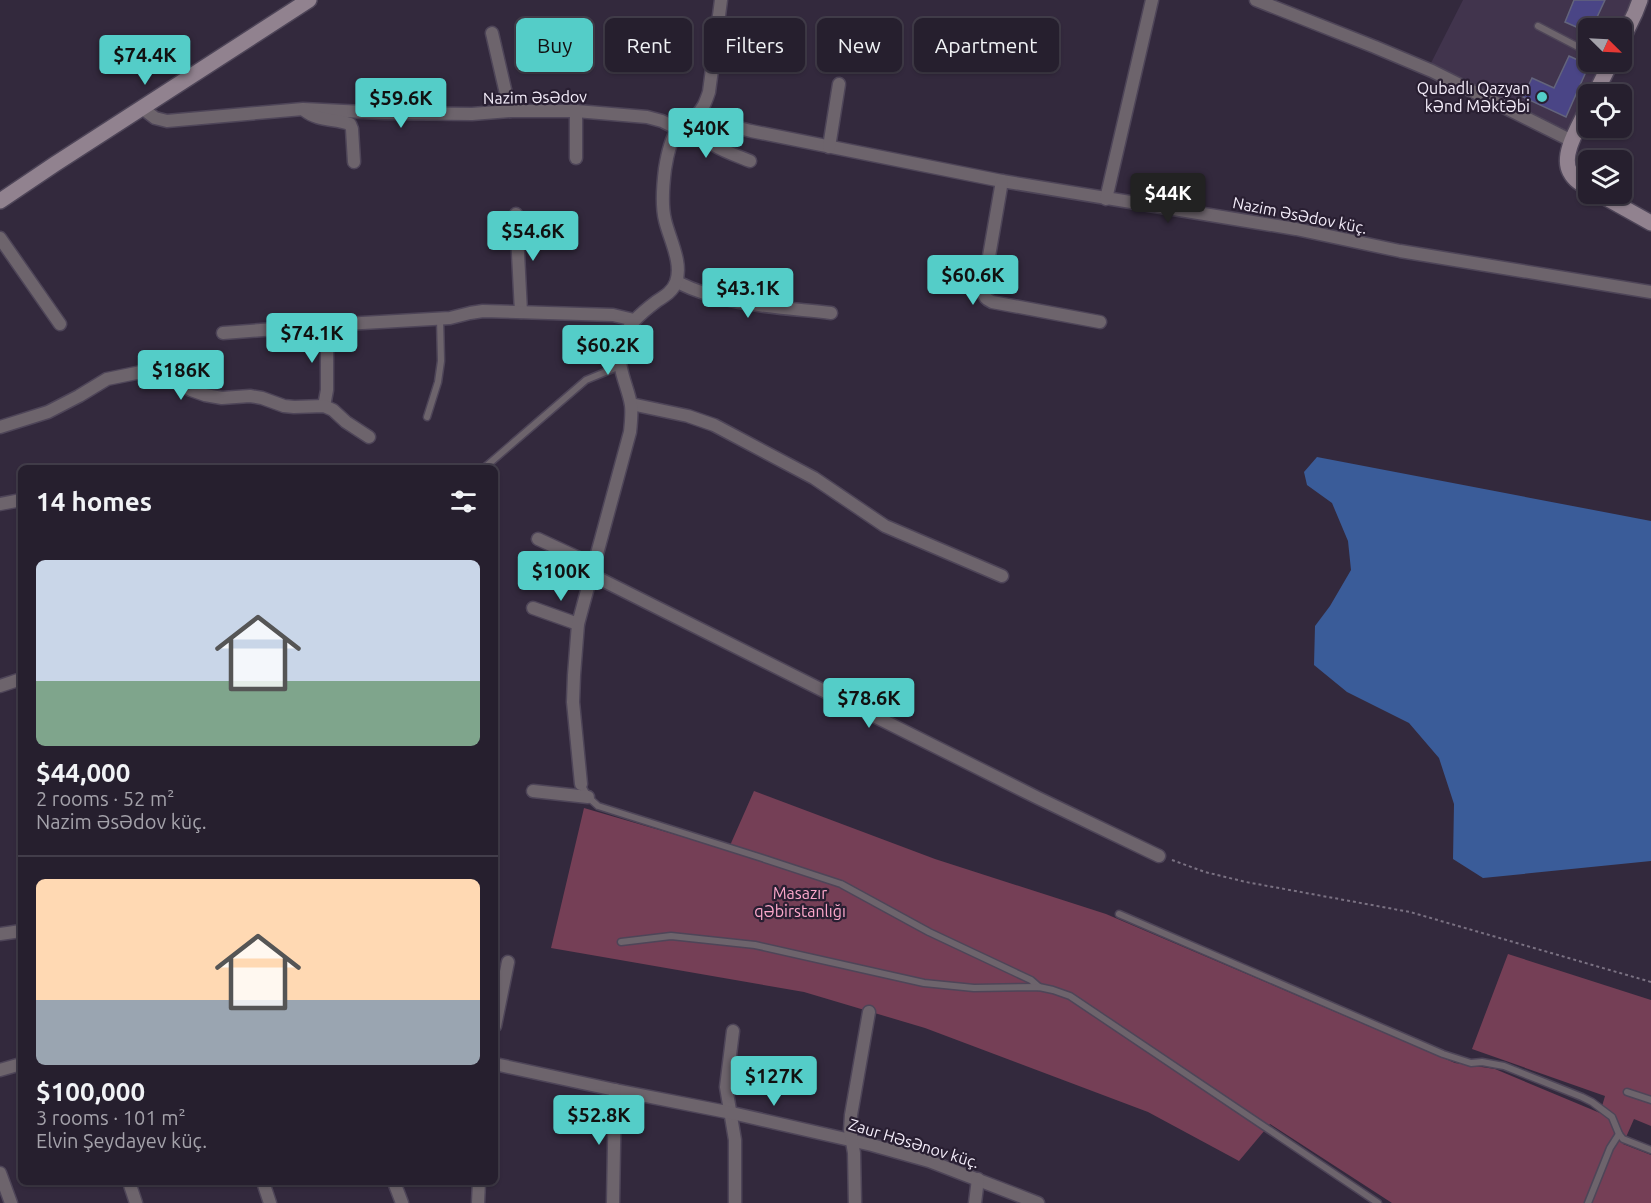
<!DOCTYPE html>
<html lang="en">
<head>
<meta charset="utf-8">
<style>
  body { margin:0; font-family:Ubuntu,sans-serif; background:#322c3a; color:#f1f3f6; height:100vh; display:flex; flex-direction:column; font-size:22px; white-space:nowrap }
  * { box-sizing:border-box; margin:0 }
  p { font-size:20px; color:#a4a2aa }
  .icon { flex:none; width:33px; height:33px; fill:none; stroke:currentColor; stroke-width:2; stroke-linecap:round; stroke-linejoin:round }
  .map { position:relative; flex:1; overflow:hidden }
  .details { position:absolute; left:18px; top:465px; width:480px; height:720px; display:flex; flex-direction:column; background:#261f2e; border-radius:9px; box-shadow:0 2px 4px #0004,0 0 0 2px #423d4a }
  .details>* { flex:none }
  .banner { position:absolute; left:516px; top:18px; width:570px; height:54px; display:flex; gap:12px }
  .needle { width:39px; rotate:114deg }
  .tools { position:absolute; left:1578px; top:18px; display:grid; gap:12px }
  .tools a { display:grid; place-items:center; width:54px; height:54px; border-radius:9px; background:#261f2e; box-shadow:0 2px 4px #0004,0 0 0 2px #423d4a; font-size:30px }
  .price { position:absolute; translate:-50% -51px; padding:0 14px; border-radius:6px; background:#54cdc8; color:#111; font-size:20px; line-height:39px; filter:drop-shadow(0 2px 3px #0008) }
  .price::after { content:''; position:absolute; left:50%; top:36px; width:18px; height:14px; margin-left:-9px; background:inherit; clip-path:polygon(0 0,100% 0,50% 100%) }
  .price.on { background:#222; color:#fff }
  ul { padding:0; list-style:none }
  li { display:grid; align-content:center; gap:12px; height:318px; padding:0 18px }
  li+li { border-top:2px solid #423d4a }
  li span { display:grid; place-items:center; height:186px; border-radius:9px; color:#555 }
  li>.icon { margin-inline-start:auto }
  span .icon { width:108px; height:108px; fill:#fffc; stroke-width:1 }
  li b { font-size:26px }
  h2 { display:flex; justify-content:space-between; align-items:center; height:72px; padding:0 18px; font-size:26px }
  .chip { padding:0 21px; border-radius:9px; background:#261f2e; box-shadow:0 2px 4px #0004,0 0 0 2px #423d4a; font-size:21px; line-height:54px }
  .chip.on { background:#54cdc8; color:#111 }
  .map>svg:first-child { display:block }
  .built { fill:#41344d }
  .green { fill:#753f56 }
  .water { fill:#3a5c99 }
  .building { fill:#4a4586; stroke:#63647c; stroke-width:1.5 }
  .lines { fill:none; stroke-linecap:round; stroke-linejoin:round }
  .lane-casing { stroke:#4e4558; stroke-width:9 }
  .street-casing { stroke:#4e4558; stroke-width:15 }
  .secondary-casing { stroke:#4e4558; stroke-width:18 }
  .path { stroke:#7a7182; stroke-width:2; stroke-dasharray:3 3; stroke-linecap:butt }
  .lane { stroke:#6d646c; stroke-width:6 }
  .street { stroke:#6d646c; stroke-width:12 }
  .secondary { stroke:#91828f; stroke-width:15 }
  .poi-dot { fill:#54cdc8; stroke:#291f32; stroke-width:2 }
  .labels { text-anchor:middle; stroke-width:4.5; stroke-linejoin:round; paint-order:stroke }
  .poi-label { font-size:16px; fill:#f5eefb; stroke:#291f32; text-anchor:end }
  .street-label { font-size:16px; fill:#f5eefb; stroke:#291f32 }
  .park-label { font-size:16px; fill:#fda8cb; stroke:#291f32 }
</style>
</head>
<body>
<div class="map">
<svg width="1651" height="1203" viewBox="0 0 1651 1203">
  <rect width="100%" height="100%" fill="#33293d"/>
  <polygon class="built" points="1463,0 1631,0 1631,11 1621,28 1588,28 1588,62 1604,62 1568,131 1431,63"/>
  <polygon class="green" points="754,791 935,859 1106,914 1455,1063 1495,1069 1600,1113 1605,1096 1472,1049 1508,954 1651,1000 1651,1126 1634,1119 1623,1144 1651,1155 1651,1203 1392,1203 1270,1124 1239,1161 1148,1112 925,1028 804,992 551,948 584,808 728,850"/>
  <polygon class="water" points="1317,457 1651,521 1651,861 1483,878 1453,859 1454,804 1439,758 1409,723 1347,692 1314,665 1315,626 1330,606 1351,570 1348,541 1332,503 1307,485 1304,472"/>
  <g class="building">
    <polygon points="1574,0 1605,0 1592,28 1588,28 1588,32 1565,22"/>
    <polygon points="1569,56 1589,65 1566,117 1523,97 1532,78 1554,88"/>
  </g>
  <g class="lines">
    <g class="lane-casing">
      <g id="lane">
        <polyline points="1538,26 1588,52"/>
        <polyline points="427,417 438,382 441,361 440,319"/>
        <polyline points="484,468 586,380 620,366"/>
        <polyline points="581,784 588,797 598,806 762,858 841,884 929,932 1031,980 1039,987"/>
        <polyline points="1119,914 1443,1054 1471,1063 1482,1062 1504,1066 1582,1097 1592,1102 1612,1117 1619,1134 1623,1139 1651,1150"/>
        <polyline points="621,942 671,936 755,945 924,983 974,988 1039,987 1053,990 1070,996 1378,1203"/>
        <polyline points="1627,1092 1651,1100"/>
        <polyline points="1588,1203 1610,1148 1619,1134"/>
      </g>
    </g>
    <g class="street-casing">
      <g id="street">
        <polyline points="1256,0 1375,47 1432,71 1572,141"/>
        <polyline points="492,33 510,111"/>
        <polyline points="142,108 155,118 167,121 303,109 384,113 472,114 510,111 576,111 647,117 662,121 678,129"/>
        <path d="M304,110C319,122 333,118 350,124L352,129L354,162"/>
        <polyline points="697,115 723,124 751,131 1002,181 1296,229 1400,251 1651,292"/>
        <path d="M689,120C710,147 719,149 750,161"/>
        <polyline points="829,147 839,84"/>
        <polyline points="576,158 576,111"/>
        <path d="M1002,181L983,291C984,297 986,299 992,302L1100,322"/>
        <polyline points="1106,199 1152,0"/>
        <polyline points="516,214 521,312"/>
        <polyline points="0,238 60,324"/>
        <path d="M677,282C725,306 778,307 831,313"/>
        <polyline points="223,333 327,325 450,318 470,313 483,311 613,315 634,320"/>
        <polyline points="631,404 688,416 714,425 814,478 885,526 1002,576"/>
        <polyline points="324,406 327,390 327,325"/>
        <polyline points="0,427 48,412 79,396 107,379 156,369 165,372 172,380 191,390 205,395 222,398 250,396 262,398 284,406 294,407 324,406 333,410 346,422 369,437"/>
        <polyline points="0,504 21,500"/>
        <polyline points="538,539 594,565"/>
        <polyline points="592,575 1038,798 1159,856"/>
        <polyline points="533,608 578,624"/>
        <polyline points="0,686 21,679"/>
        <path d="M581,784L573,702L574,675L578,624L630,432C631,423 632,414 631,405C628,386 616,367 621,347C625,326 641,313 657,301C665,296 673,291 676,282C683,263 669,238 665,220C661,204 663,185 665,169C667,156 670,141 677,130C681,124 690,120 695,116C703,110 706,101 709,92L721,0"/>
        <polyline points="533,791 588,797"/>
        <polyline points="0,934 21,931"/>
        <polyline points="495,1026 508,962"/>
        <polyline points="733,1031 726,1087 735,1140 735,1203"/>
        <polyline points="495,1064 615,1090 732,1113 872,1145 929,1161 1038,1203"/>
        <polyline points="0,1070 21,1064"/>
        <polyline points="0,1173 11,1203"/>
        <polyline points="129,1182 136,1203"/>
        <polyline points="263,1182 270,1203"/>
        <polyline points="394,1182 402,1203"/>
        <polyline points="478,1203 479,1182"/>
        <polyline points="613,1203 615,1090"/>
        <polyline points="855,1203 854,1153 850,1130 851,1115 869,1012"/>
        <polyline points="975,1203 978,1179"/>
      </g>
    </g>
    <g class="secondary-casing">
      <g id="secondary">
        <polyline points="1622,40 1635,13 1640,0"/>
        <polyline points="1595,94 1611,62"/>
        <path d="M1588,107C1581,123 1560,154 1570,172C1574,180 1581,184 1588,188"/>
        <polyline points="1599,194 1651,223"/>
        <polyline points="0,201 55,164 309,0"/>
      </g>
    </g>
    <polyline class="path" points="1172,860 1205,872 1246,882 1410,912 1651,982"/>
    <use href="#lane" class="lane"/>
    <use href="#street" class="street"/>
    <use href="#secondary" class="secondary"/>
  </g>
  <circle class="poi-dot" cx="1542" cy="97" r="6"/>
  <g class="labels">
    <g class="poi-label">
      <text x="1530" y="94">Qubadlı Qazyan<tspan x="1530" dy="18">kənd Məktəbi</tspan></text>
    </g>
    <g class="street-label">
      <text transform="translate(535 97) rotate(-1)" y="6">Nazim Əsədov</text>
      <text transform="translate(1300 215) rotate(11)" y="6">Nazim Əsədov küç.</text>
      <text transform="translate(914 1143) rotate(17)" y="6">Zaur Həsənov küç.</text>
    </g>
    <g class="park-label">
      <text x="800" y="899">Masazır<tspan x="800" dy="18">qəbirstanlığı</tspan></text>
    </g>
  </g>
</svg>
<div class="tools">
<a><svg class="needle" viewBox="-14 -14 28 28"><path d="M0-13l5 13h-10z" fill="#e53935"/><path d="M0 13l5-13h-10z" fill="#a4a2aa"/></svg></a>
<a><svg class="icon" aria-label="locate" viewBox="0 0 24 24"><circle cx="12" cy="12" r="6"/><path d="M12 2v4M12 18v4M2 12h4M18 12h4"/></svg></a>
<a><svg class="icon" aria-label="layers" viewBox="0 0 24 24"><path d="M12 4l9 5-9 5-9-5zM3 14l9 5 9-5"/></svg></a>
</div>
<b class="price" style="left:145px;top:86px">$74.4K</b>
<b class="price" style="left:401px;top:129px">$59.6K</b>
<b class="price" style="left:706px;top:159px">$40K</b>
<b class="price on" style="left:1168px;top:224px">$44K</b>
<b class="price" style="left:533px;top:262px">$54.6K</b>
<b class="price" style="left:973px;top:306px">$60.6K</b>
<b class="price" style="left:748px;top:319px">$43.1K</b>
<b class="price" style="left:312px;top:364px">$74.1K</b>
<b class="price" style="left:608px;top:376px">$60.2K</b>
<b class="price" style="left:181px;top:401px">$186K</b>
<b class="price" style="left:561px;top:602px">$100K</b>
<b class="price" style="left:869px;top:729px">$78.6K</b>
<b class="price" style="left:774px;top:1107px">$127K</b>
<b class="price" style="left:599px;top:1146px">$52.8K</b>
<div class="banner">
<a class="chip on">Buy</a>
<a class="chip">Rent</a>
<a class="chip">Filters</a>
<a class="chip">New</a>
<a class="chip">Apartment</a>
</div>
<section class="details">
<h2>14 homes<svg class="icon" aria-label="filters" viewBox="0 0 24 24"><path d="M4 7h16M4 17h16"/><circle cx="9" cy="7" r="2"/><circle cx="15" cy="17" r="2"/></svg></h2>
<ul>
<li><span style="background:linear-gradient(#c9d6e8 65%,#7fa58c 0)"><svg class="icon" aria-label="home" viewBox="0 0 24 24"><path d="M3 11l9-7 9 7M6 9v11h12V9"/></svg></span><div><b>$44,000</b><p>2 rooms · 52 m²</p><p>Nazim Əsədov küç.</p></div></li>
<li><span style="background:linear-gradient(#ffd9b3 65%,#9aa5b1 0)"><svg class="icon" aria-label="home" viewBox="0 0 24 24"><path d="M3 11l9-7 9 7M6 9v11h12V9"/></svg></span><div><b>$100,000</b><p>3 rooms · 101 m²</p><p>Elvin Şeydayev küç.</p></div></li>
</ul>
</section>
</div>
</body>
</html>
